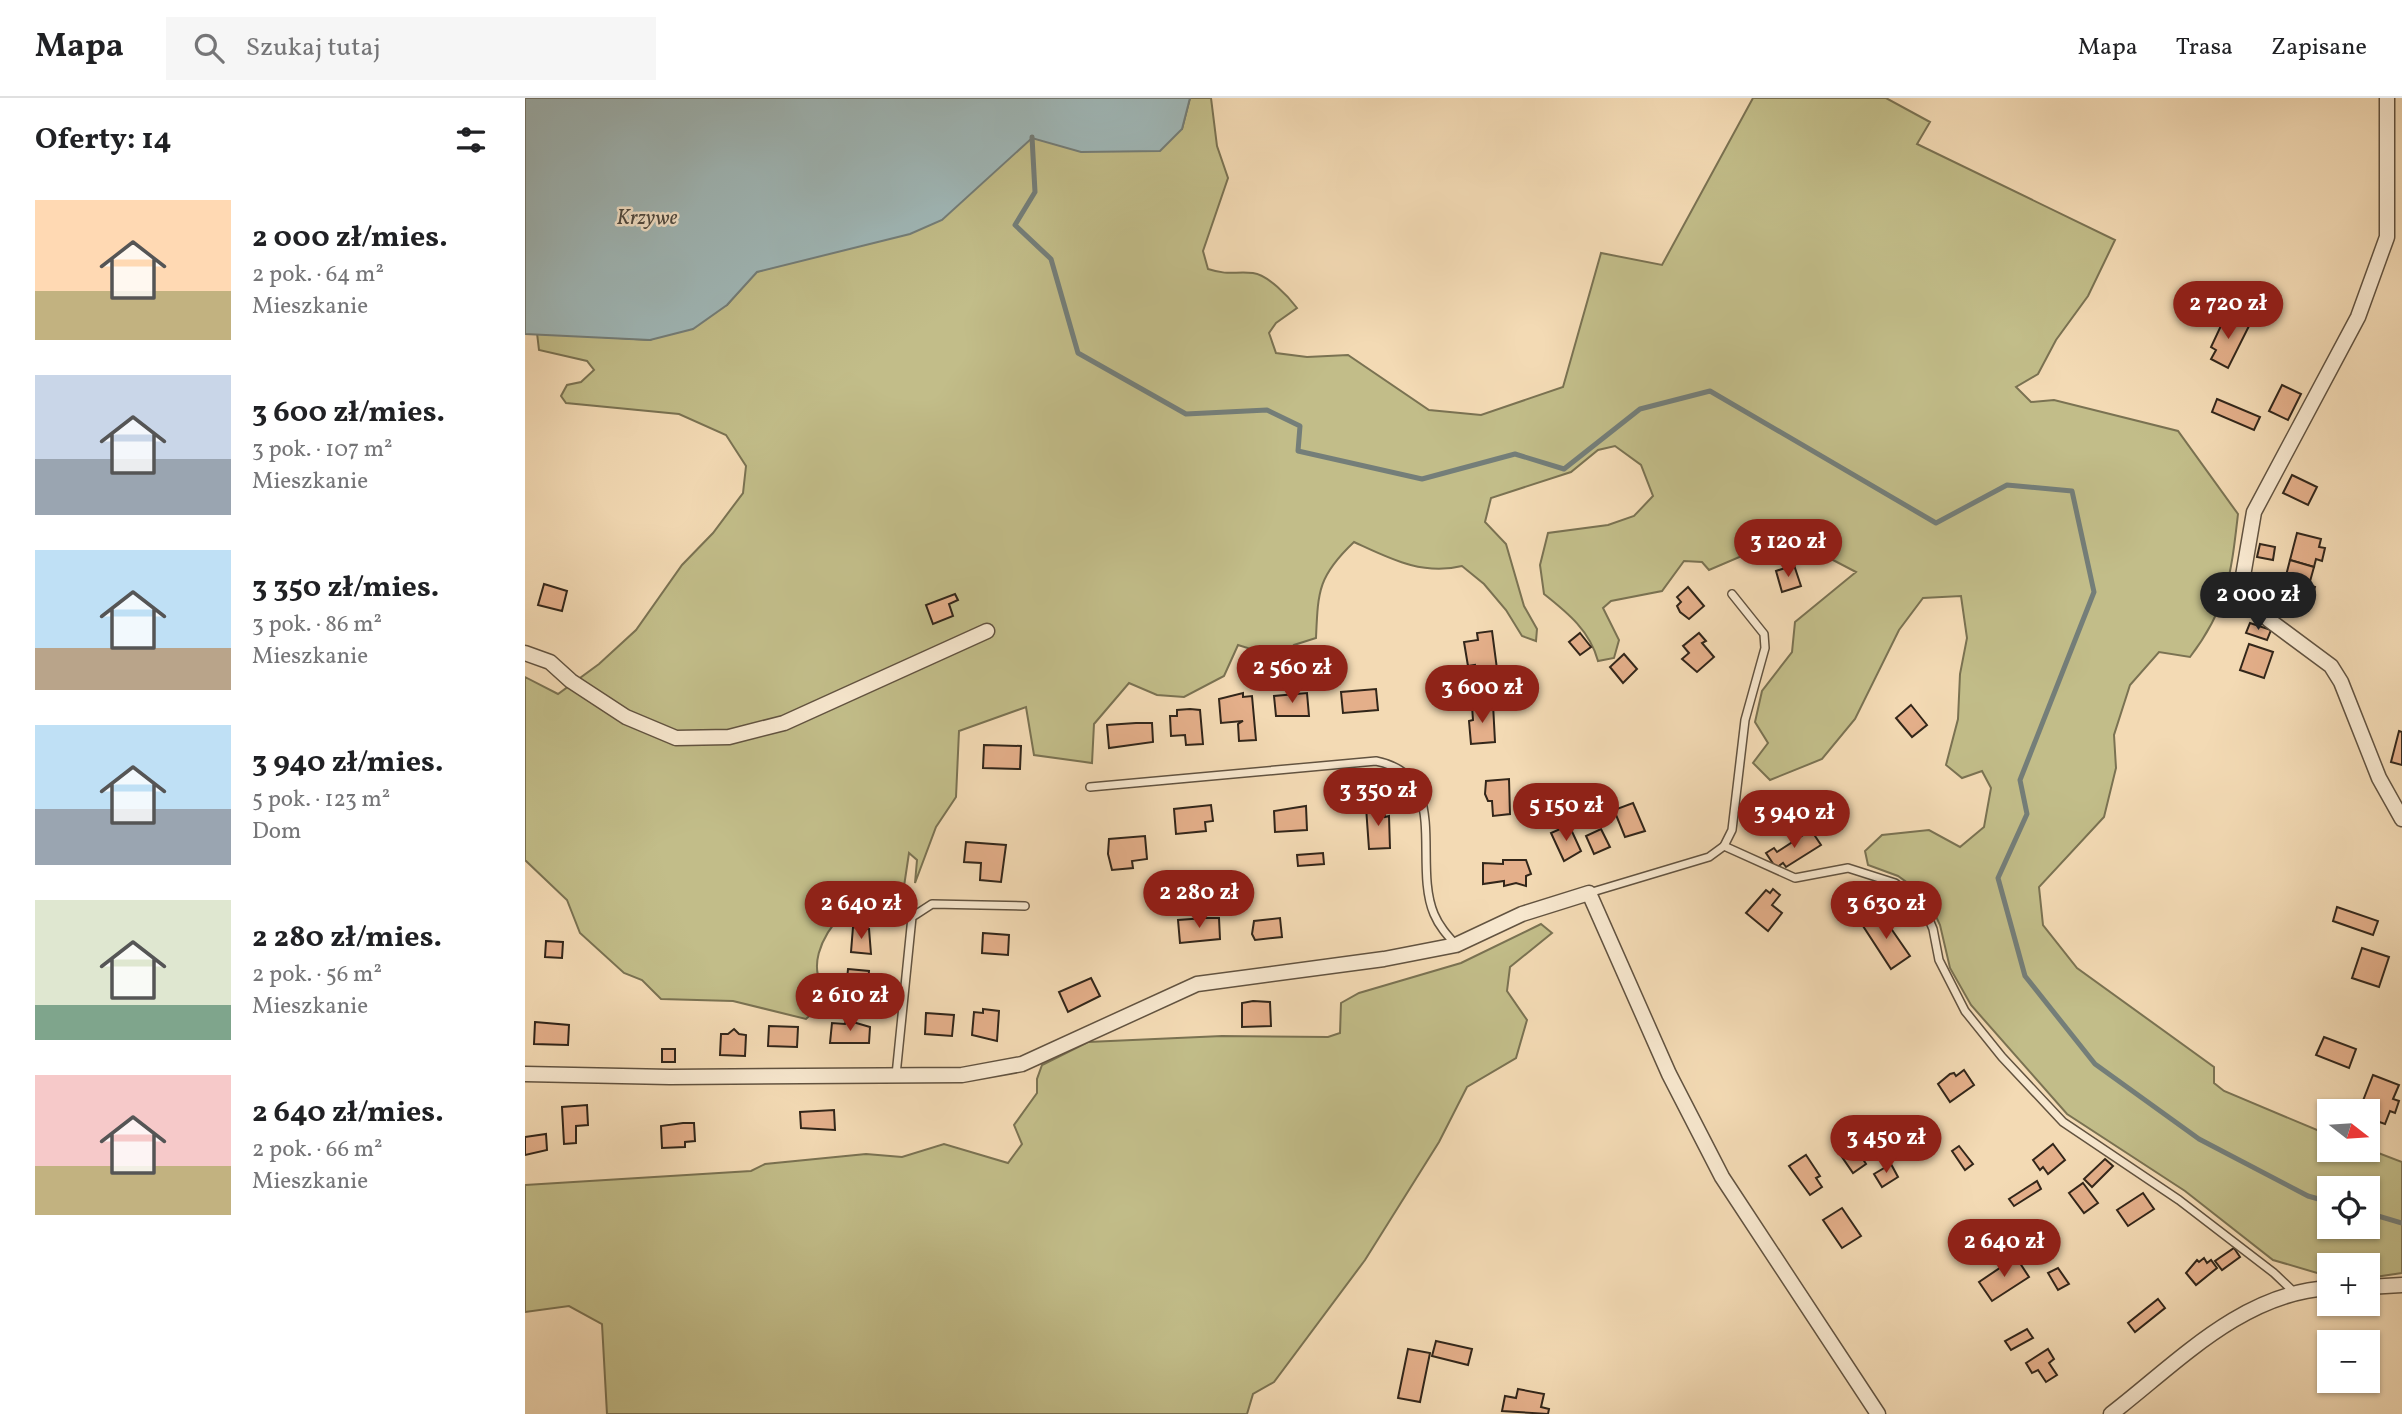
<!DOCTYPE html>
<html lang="pl">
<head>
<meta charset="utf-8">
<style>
  body { margin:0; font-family:Vollkorn,serif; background:#f6f6f6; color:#202124; height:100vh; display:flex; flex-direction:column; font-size:26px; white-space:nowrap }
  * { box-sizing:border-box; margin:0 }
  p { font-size:23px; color:#757577 }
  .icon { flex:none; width:38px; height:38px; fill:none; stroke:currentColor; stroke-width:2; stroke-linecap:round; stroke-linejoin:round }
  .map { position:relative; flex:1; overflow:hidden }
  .drawer { display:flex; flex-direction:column; background:#fff; width:525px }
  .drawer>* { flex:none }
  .needle { width:46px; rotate:107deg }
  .fabs { position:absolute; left:1792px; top:1001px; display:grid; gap:14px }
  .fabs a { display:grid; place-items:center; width:63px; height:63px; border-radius:0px; background:#fff; box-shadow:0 2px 5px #0004; font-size:35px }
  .price { position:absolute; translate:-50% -60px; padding:0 16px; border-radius:24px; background:#8f2418; color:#fff; font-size:23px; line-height:46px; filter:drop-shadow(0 2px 4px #0008) }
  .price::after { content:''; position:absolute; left:50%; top:42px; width:21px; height:16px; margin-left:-10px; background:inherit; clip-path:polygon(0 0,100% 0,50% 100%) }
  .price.current { background:#222; color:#fff }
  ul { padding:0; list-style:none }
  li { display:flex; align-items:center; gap:21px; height:175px; padding:0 35px }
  li span { display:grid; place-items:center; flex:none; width:196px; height:140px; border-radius:0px; color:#555 }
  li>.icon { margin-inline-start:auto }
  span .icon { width:84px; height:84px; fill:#fffc; stroke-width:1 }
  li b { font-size:30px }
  h2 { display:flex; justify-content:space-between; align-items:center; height:84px; padding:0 35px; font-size:30px }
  header { display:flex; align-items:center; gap:42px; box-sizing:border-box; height:98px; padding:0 35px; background:#fff; border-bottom:2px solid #e0e0e0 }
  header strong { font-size:33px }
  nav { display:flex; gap:38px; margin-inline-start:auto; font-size:24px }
  .search { width:490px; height:63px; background:#f6f6f6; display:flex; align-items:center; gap:18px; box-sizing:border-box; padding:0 24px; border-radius:0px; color:#757577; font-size:26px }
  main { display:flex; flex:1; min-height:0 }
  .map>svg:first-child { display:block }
  .green { fill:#c2bd89; stroke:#7a7252; stroke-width:2; fill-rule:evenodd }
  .water { fill:#a0b8b8; stroke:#747e79; stroke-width:2 }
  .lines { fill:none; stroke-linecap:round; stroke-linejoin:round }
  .stream { stroke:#747e79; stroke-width:5 }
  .building { fill:#e4af8a; stroke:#32261a; stroke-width:2 }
  .service-casing { stroke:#625340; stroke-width:10 }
  .minor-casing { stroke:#625340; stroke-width:17 }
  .service { stroke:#f7e7ce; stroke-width:7 }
  .minor { stroke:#f7e7ce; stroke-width:14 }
  .labels { text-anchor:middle; stroke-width:5; stroke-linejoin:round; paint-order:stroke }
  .water-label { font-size:21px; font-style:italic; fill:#4e4a42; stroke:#f7e7ce }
</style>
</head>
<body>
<header>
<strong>Mapa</strong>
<div class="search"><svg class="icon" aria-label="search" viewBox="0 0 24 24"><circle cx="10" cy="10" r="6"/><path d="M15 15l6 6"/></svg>Szukaj tutaj</div>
<nav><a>Mapa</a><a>Trasa</a><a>Zapisane</a></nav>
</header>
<main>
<section class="drawer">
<h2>Oferty: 14<svg class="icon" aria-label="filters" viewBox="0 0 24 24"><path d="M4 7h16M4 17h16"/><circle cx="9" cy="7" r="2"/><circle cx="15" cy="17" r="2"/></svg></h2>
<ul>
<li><span style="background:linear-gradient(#ffd9b3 65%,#c2b280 0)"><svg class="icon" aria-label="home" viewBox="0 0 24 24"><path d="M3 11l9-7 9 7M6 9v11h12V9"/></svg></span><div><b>2 000 zł/mies.</b><p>2 pok. · 64 m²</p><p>Mieszkanie</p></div></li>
<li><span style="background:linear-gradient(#c9d6e8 60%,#9aa5b1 0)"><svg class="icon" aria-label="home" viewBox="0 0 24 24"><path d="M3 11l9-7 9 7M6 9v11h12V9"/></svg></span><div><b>3 600 zł/mies.</b><p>3 pok. · 107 m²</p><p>Mieszkanie</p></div></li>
<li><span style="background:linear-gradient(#bfe0f5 70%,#b9a48a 0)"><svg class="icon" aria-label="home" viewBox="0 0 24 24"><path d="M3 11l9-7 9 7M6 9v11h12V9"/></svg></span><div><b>3 350 zł/mies.</b><p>3 pok. · 86 m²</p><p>Mieszkanie</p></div></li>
<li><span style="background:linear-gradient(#bfe0f5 60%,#9aa5b1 0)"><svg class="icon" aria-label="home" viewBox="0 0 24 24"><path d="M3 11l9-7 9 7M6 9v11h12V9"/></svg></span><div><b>3 940 zł/mies.</b><p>5 pok. · 123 m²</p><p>Dom</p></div></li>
<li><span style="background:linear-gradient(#dfe7d0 75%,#7fa58c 0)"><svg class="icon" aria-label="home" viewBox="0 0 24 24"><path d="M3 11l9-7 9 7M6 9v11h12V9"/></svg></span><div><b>2 280 zł/mies.</b><p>2 pok. · 56 m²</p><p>Mieszkanie</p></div></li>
<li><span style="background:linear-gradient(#f6c9c9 65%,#c2b280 0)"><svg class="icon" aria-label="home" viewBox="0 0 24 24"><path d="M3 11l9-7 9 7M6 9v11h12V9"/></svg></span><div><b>2 640 zł/mies.</b><p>2 pok. · 66 m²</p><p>Mieszkanie</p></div></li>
</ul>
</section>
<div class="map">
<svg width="1877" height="1316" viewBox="0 0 1877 1316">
  <rect width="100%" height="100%" fill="#f3dab4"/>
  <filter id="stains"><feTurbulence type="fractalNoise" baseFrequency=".00286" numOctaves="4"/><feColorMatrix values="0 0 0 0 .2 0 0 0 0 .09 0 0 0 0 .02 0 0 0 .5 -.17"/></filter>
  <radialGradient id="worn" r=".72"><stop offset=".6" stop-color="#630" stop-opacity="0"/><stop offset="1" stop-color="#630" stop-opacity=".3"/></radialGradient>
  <g class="green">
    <path d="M665,0H686L692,48L703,80L678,153L683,171C705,178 709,173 728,175C743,177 763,198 772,210L751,225L744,235L751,255L782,259L823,257L904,312L956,317L1038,289L1076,155L1137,167L1228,0H1361L1405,24L1392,46L1590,142L1563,198L1531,242L1513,276L1491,289L1506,304L1529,302L1653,333L1713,416C1706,476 1703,509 1665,559L1634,554L1605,587L1589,637L1591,670L1579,719L1514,789L1518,827L1552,870L1689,969V985L1699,993L1804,1037V1052L1843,1051L1877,1064V1175L1843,1180V1167H1804V1177H1799L1748,1162L1660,1093L1542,1016L1446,907L1425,870L1415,827L1402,799L1373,778L1343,767L1340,753L1357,737L1404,732L1435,749L1459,729L1466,690L1457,673L1437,680L1421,667L1433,621L1435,576L1442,540L1436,498L1398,500L1374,532L1330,621L1297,661L1245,682L1228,665L1243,645L1230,624L1237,593L1267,554L1270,524L1331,474L1264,439L1236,457H1219L1184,472L1177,464L1159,463L1137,493L1086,503L1078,510L1094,542L1089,560L1073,563C1065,533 1043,515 1019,496L1015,467L1023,435L1083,427L1109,418L1128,398L1116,367L1090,348L1073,352L1046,374L966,400L960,424L981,446L999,508L1012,531L1011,543L997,538L981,512L959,486L937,468C897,478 864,460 829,444C793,478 793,493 791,540L769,547L755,560L713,547L699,578L659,599L632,597L604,585L569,626L567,665L509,657L501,609L434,633L431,699L411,729L390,785L392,762L384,755L375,815L359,823L319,814C297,837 278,873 306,898L281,921L208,903L136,901L117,882L99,875L55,835L42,802L0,762V579L33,596L74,566L111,532L157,467L188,435L218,395L221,368L201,337L154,316L41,305L36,298L42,287L56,284L69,272L62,263L14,252L12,235L125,242L202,207L231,174L271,162L474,68L507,39L556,53L657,31ZM1804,1090H1843V1129H1804Z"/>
    <polygon points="1016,826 1027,835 985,869 982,893 1002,922 991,960 942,989 914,1044 840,1162 749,1284 728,1296 722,1316 82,1316 77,1226 44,1208 0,1214 0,1087 226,1073 240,1066 341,1056 377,1059 419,1046 483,1065 497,1046 489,1027 512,995 512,981 517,967 563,944 697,938 803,939 815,935 816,905 834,895 936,865"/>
  </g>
  <polygon class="water" points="0,0 665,0 657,31 635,53 556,54 507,40 417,122 385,136 232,174 202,207 168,231 125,242 0,236"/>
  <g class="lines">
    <g class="stream">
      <polyline points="507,39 510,94 490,127 526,161 553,255 661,316 742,312 775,328 773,353 897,381 990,356 1039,371 1115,311 1185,293 1411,425 1482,387 1547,393 1569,494 1495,682 1502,716 1473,780 1500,878 1570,966 1674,1041 1783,1098 1804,1104"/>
      <polyline points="1843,1115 1877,1125"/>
    </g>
  </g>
  <g class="building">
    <polygon points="1701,217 1724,228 1703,270 1686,261 1691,252 1686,249"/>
    <polygon points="1757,287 1776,296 1763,322 1744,313"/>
    <polygon points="1692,301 1735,319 1729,332 1687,314"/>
    <polygon points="1767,377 1792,389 1783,407 1758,395"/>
    <polygon points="1772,435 1796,441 1794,449 1800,450 1797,463 1791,461 1789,469 1765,462"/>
    <polygon points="1735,446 1750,449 1748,462 1732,459"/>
    <polygon points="1765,462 1789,469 1784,487 1790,489 1786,505 1756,497"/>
    <polygon points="1269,467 1276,488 1257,494 1251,473"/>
    <polygon points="19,486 42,493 37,513 13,507"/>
    <polygon points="1163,489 1179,508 1164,521 1155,514 1152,508 1156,504 1152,499"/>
    <polygon points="430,496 433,502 424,506 428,518 408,526 401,507"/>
    <polygon points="1725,525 1746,532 1742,542 1721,535"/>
    <polygon points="967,533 974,586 953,588 950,567 943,568 939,544 953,542 952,535"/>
    <polygon points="1055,535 1066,549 1055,557 1044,544"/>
    <polygon points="1174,535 1181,543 1177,545 1189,559 1172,574 1157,561 1164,555 1158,548"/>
    <polygon points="1724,546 1748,554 1739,580 1715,572"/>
    <polygon points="1099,556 1112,571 1098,585 1085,569"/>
    <polygon points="851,591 853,612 818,615 816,594"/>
    <polygon points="718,595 718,599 727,598 731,642 714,643 713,626 718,623 696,625 694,601"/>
    <polygon points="782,595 784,618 751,618 749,598"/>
    <polygon points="968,606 970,644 946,646 944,623 948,622 947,608"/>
    <polygon points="1386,607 1402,627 1387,639 1371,620"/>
    <polygon points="665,611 675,612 678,646 661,647 660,637 646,638 645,618 652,618 652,612"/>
    <polygon points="611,625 627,625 628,644 584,650 582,627"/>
    <polygon points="1874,633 1877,634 1877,667 1866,664"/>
    <polygon points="459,647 496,648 495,671 458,670"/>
    <polygon points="984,681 985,716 968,718 967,703 963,703 960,696 961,683"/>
    <polygon points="1108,705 1120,733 1100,739 1089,712"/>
    <polygon points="686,707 688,723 680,724 681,733 651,736 649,711"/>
    <polygon points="781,708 782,732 750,734 749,713"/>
    <polygon points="859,708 860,719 864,718 865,750 844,751 841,709"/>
    <polygon points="1044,727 1056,753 1039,763 1026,735"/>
    <polygon points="1076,731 1085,749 1069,756 1061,738"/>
    <polygon points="1286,732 1296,747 1261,769 1258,765 1251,770 1241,755 1249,750 1252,754"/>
    <polygon points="620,738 622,761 607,763 608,770 587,772 583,756 584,741"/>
    <polygon points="441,744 481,747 476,784 455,782 456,765 439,764"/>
    <polygon points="798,755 799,766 773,768 772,757"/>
    <polygon points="978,762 1001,762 1006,776 1001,778 1001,788 991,785 979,788 979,783 958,786 958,765 978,766"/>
    <polygon points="1248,791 1255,797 1247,807 1257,815 1243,833 1221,815 1241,792 1245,795"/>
    <polygon points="1812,809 1853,823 1848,837 1808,823"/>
    <polygon points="1356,816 1385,858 1366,871 1338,828"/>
    <polygon points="680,820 694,820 695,841 655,845 653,822"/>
    <polygon points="755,820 757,839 730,842 727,836 729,823"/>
    <polygon points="328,829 344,831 346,856 326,854"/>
    <polygon points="458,835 484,837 483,857 457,855"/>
    <polygon points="21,843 38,844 37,860 20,859"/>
    <polygon points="1837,850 1864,859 1854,889 1827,880"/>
    <polygon points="323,871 344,873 342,895 321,892"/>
    <polygon points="566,880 575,898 543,914 534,894"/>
    <polygon points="728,903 745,904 746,928 717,929 717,905"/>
    <polygon points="458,911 474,913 472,943 447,937 449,914 458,915"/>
    <polygon points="401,915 429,917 427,938 400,936"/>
    <polygon points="321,922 345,929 344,945 305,945 307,925 320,926"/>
    <polygon points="10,924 44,927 43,947 9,946"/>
    <polygon points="244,928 273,929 272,949 243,948"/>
    <polygon points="209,931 214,936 221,937 220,958 195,957 196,936 203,936"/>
    <polygon points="1799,939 1831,951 1824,970 1791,957"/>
    <rect x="137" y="951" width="13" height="13"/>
    <polygon points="1439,972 1449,987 1425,1004 1413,986 1425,976 1429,975 1431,978"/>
    <polygon points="1848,977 1874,987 1868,1001 1874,1003 1870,1015 1865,1013 1860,1026 1843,1020 1843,1013 1834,1013"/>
    <polygon points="62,1007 63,1027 51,1028 51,1045 39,1046 37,1009"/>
    <polygon points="309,1012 310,1032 276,1030 275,1014"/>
    <polygon points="158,1025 169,1025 170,1043 160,1044 160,1049 137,1050 136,1028"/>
    <polygon points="21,1036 22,1052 0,1057 0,1039"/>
    <polygon points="1528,1046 1540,1062 1523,1076 1518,1069 1515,1072 1508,1062"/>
    <polygon points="1434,1048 1448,1066 1440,1072 1427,1053"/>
    <polygon points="1331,1050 1341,1066 1328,1075 1317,1059"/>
    <polygon points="1281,1057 1295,1078 1291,1080 1297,1089 1285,1097 1264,1068"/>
    <polygon points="1580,1061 1588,1068 1567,1089 1559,1081"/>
    <polygon points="1366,1066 1373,1079 1357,1089 1349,1076"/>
    <polygon points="1512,1083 1516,1091 1489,1108 1484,1101"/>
    <polygon points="1558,1085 1573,1105 1559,1115 1544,1095"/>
    <polygon points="1618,1095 1629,1111 1603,1128 1592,1112"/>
    <polygon points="1317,1110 1336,1138 1317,1150 1298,1122"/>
    <polygon points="1709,1150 1715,1159 1697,1172 1690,1163"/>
    <polygon points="1491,1159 1504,1179 1467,1203 1454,1184"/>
    <polygon points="1679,1160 1682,1165 1686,1162 1692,1170 1671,1187 1661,1175 1672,1162 1674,1164"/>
    <polygon points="1533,1170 1544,1186 1533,1192 1523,1175"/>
    <polygon points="1633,1201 1640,1210 1610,1234 1603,1225"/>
    <polygon points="1502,1231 1508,1240 1486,1252 1480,1243"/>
    <polygon points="911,1243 947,1251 943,1267 907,1258"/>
    <polygon points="883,1251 905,1255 895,1304 873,1300"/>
    <polygon points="1523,1251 1529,1261 1524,1265 1532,1277 1521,1284 1513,1272 1507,1275 1501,1265"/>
    <polygon points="993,1291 1019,1296 1016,1309 1024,1311 1023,1316 977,1313 980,1298 991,1300"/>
  </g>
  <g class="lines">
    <g class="service-casing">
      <g id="service">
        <path d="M565,689L851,663C927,678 887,764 909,816C914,828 922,837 931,847"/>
        <polyline points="1199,748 1270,780 1323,770 1370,785 1397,805 1408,831 1414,862 1440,913 1477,959 1538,1024 1654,1102 1749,1175 1769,1194"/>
        <polyline points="1064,795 1184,759 1199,748 1207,732 1220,622 1240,550 1239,536 1207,496"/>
        <polyline points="371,977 387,819 407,806 500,808"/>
      </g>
    </g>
    <g class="minor-casing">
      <g id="minor">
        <polyline points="1862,0 1862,139 1833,219 1729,414 1718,478 1725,502 1744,522 1806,568 1816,584 1854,680 1877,721"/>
        <polyline points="0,555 25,564 46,583 101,619 151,640 204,639 259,625 462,533"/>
        <polyline points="0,976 145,979 437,977 497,966 672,886 859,861 931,847 997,816 1064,795 1144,976 1197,1079 1353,1316"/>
        <polyline points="1843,1189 1877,1187"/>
        <path d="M1586,1316C1652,1265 1717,1195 1804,1190"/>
      </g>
    </g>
    <use href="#service" class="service"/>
    <use href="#minor" class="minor"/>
  </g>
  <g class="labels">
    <g class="water-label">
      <text x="122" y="126">Krzywe</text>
    </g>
  </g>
  <rect width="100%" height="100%" filter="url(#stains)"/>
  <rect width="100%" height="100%" fill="url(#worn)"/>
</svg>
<div class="fabs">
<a><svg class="needle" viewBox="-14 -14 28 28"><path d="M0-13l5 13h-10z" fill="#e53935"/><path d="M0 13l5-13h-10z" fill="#757577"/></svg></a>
<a><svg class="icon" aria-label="locate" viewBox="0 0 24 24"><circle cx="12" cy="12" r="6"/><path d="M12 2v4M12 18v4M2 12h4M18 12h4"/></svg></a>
<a>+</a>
<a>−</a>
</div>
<b class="price" style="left:1703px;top:243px">2 720 zł</b>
<b class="price" style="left:1263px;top:481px">3 120 zł</b>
<b class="price current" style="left:1733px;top:534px">2 000 zł</b>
<b class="price" style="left:767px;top:607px">2 560 zł</b>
<b class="price" style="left:957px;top:627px">3 600 zł</b>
<b class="price" style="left:853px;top:730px">3 350 zł</b>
<b class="price" style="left:1041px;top:745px">5 150 zł</b>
<b class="price" style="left:1269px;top:752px">3 940 zł</b>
<b class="price" style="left:674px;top:832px">2 280 zł</b>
<b class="price" style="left:336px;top:843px">2 640 zł</b>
<b class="price" style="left:1361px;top:843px">3 630 zł</b>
<b class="price" style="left:325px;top:935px">2 610 zł</b>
<b class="price" style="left:1361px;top:1077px">3 450 zł</b>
<b class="price" style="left:1479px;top:1181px">2 640 zł</b>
</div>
</main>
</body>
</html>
